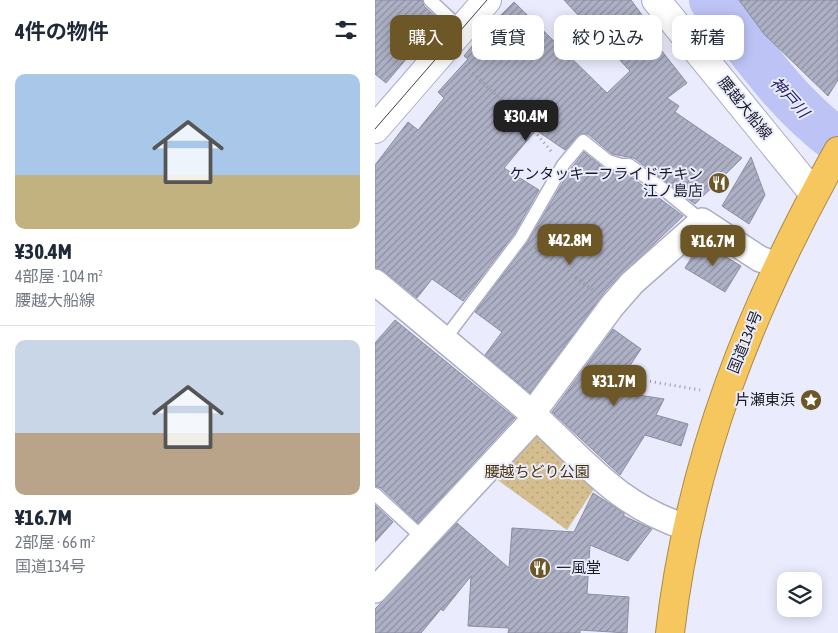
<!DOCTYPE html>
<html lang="ja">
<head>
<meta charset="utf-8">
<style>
  body { margin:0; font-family:"Asap Condensed","Noto Sans JP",sans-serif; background:#f6f6f7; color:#1f2937; height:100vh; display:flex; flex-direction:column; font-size:19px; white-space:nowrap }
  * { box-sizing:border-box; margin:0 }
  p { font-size:16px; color:#747a83 }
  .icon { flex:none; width:28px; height:28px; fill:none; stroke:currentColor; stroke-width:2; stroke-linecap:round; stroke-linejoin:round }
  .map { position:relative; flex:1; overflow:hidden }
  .drawer { display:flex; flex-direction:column; background:#fff; width:375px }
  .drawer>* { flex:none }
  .banner { position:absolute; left:15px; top:15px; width:372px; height:45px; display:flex; gap:10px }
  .tools { position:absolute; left:402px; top:572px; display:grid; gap:10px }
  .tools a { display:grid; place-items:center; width:45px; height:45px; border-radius:10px; background:#fff; box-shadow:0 2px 12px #0003; font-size:25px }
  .price { position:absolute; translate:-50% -42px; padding:0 11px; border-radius:10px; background:#6d5726; color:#fff; font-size:16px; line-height:32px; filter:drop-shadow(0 1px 2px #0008) }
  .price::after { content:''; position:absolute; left:50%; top:30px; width:15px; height:11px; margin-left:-8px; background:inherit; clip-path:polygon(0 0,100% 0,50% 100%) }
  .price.on { background:#222; color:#fff }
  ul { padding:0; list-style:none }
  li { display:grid; align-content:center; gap:10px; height:265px; padding:0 15px }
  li+li { border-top:1px solid #e0e1e3 }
  li span { display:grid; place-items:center; height:155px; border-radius:10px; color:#555 }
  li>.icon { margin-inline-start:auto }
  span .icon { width:90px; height:90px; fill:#fffc; stroke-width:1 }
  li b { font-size:21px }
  h2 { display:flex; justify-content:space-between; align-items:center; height:60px; padding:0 15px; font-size:21px }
  .chip { padding:0 18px; border-radius:10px; background:#fff; box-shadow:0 2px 12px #0003; font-size:18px; line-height:45px }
  .chip.on { background:#6d5726; color:#fff }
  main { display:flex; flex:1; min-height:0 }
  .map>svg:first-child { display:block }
  .park { fill:url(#park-dots) }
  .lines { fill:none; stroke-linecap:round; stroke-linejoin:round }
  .river { stroke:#bdc3f4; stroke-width:46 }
  .building { fill:url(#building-hatch); stroke:#8b8da2 }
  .lane-casing { stroke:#acafc4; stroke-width:15 }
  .street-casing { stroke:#acafc4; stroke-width:28 }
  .secondary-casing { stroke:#acafc4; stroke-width:30 }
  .highway-casing { stroke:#a98a49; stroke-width:30 }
  .path { stroke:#9294a1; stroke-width:3; stroke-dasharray:1 4; stroke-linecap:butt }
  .lane { stroke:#fff; stroke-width:12 }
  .street { stroke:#fff; stroke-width:25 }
  .secondary { stroke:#fff; stroke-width:28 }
  .highway { stroke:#f6c75e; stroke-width:28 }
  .tram { stroke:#3d3e47; stroke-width:1 }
  .labels { text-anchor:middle; stroke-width:4; stroke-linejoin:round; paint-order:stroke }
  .street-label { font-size:15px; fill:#191a22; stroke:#eaecfe }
  .poi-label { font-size:15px; fill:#191a22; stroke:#eaecfe; text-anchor:end }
  .park-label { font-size:15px; fill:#453100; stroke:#eaecfe }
  .water-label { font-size:16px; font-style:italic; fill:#262267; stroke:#eaecfe }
</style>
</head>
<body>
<main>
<section class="drawer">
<h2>4件の物件<svg class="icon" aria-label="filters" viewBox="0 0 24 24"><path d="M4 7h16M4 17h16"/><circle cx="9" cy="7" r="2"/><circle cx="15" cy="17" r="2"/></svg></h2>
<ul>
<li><span style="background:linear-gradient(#a9c7e8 65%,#c2b280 0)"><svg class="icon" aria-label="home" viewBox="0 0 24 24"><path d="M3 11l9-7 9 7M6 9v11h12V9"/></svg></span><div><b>¥30.4M</b><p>4部屋 · 104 m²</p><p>腰越大船線</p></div></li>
<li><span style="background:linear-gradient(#c9d6e8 60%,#b9a48a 0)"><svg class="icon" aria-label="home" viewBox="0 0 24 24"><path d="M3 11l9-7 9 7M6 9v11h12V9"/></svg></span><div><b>¥16.7M</b><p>2部屋 · 66 m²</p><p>国道134号</p></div></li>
</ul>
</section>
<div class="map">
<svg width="463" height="633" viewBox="0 0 463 633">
  <defs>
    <pattern id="park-dots" width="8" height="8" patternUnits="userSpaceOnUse" patternTransform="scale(1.25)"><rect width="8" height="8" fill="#d4be8f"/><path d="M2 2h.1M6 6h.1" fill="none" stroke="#b5a37b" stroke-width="1.8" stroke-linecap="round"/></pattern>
    <pattern id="building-hatch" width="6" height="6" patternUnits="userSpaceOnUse" patternTransform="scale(1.25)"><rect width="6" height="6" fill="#aeb1c6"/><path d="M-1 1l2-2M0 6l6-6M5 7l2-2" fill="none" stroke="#8d8fa0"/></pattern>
  </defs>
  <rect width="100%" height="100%" fill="#eaecfe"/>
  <polygon class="park" points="156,433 164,433 221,486 192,530 117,476"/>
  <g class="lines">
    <path class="river" d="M337,0C376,50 411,103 463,141"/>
  </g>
  <g class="building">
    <polygon points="0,0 47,0 49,6 64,20 11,83 0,74"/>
    <polygon points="189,0 256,0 273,23 268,27 312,83 292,98 304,106 300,112 367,158 320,204 259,158 237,154 213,134 205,134 190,150 161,130 129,168 164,190 139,234 88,301 57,279 42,298 9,271 0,268 0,165 33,122 43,130 69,98 63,92 93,59 89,56 106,35 139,2 232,93 255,71"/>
    <polygon points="364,0 463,0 463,80 453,96 389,34"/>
    <polygon points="209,152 230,169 251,173 308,216 231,290 155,393 110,355 127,332 100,312 152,243 195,170"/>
    <polygon points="376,157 390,195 374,224 347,206"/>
    <polygon points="326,242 366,266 350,292 310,268"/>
    <polygon points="20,320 140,418 43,523 6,488 0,486 0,343"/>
    <polygon points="238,329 266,349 238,391 289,399 281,415 313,424 306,446 270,435 245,475 177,412"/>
    <polygon points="218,493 249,513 249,516 277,529 253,561 215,545 212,594 254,597 252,633 205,630 205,633 133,633 134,628 93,626 96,576 68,611 66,609 46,633 0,633 0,609 82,523 134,568 137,528 199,532"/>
    <polygon points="0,505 18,522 0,542"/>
  </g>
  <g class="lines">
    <g class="lane-casing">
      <g id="lane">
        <polyline points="55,0 86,29"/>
        <polyline points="69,340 146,238 188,165 208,141 233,161 246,165 254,165 292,192 327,221"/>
        <polyline points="0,494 49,539"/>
      </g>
    </g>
    <g class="street-casing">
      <g id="street">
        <path d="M0,282C54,327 108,371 161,417C213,464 242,505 313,528"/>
        <polyline points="157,414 237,306 257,283 327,221 385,259 403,265"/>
        <polyline points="0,590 161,417"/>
      </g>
    </g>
    <g class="secondary-casing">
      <g id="secondary">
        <polyline points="281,0 439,194"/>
        <polyline points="0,129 112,0"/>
      </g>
    </g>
    <g class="highway-casing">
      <path id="highway" d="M295,633C315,458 377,304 463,151"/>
    </g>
    <g class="path">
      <polyline points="90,66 155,126 176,151"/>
      <polyline points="160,248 218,290"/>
      <polyline points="225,362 244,376 325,390"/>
    </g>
    <use href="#lane" class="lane"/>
    <use href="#street" class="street"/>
    <use href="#secondary" class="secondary"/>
    <use href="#highway" class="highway"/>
    <polyline class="tram" points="0,129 112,0"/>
  </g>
  <defs>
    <g id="restaurant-disc" transform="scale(1.125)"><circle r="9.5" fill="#6d5726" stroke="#eaecfe"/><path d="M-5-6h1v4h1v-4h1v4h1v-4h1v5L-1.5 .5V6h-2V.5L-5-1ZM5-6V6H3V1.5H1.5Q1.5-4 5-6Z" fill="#fff"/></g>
    <g id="sight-disc" transform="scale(1.125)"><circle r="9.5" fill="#6d5726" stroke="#eaecfe"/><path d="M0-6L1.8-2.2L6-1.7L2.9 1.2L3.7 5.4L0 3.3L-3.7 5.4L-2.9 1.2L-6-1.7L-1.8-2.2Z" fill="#fff"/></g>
  </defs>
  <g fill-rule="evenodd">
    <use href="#restaurant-disc" x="344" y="183"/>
    <use href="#sight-disc" x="436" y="400"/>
    <use href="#restaurant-disc" x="165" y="568"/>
  </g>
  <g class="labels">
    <g class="street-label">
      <text transform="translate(370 108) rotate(51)" y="5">腰越大船線</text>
      <text transform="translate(370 342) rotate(-68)" y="5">国道134号</text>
    </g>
    <g class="poi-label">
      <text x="328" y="179">ケンタッキーフライドチキン<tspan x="328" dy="17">江ノ島店</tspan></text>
      <text x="420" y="405">片瀬東浜</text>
      <text x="181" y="573" text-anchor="start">一風堂</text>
    </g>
    <g class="park-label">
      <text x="162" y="477">腰越ちどり公園</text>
    </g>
    <g class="water-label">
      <text transform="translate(415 97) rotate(48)" y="6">神戸川</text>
    </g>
  </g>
</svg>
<div class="tools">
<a><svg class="icon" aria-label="layers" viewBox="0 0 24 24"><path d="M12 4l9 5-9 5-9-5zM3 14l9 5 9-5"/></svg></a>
</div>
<b class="price on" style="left:151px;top:142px">¥30.4M</b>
<b class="price" style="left:195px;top:266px">¥42.8M</b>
<b class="price" style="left:338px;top:267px">¥16.7M</b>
<b class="price" style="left:239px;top:407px">¥31.7M</b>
<div class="banner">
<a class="chip on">購入</a>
<a class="chip">賃貸</a>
<a class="chip">絞り込み</a>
<a class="chip">新着</a>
</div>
</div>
</main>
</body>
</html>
